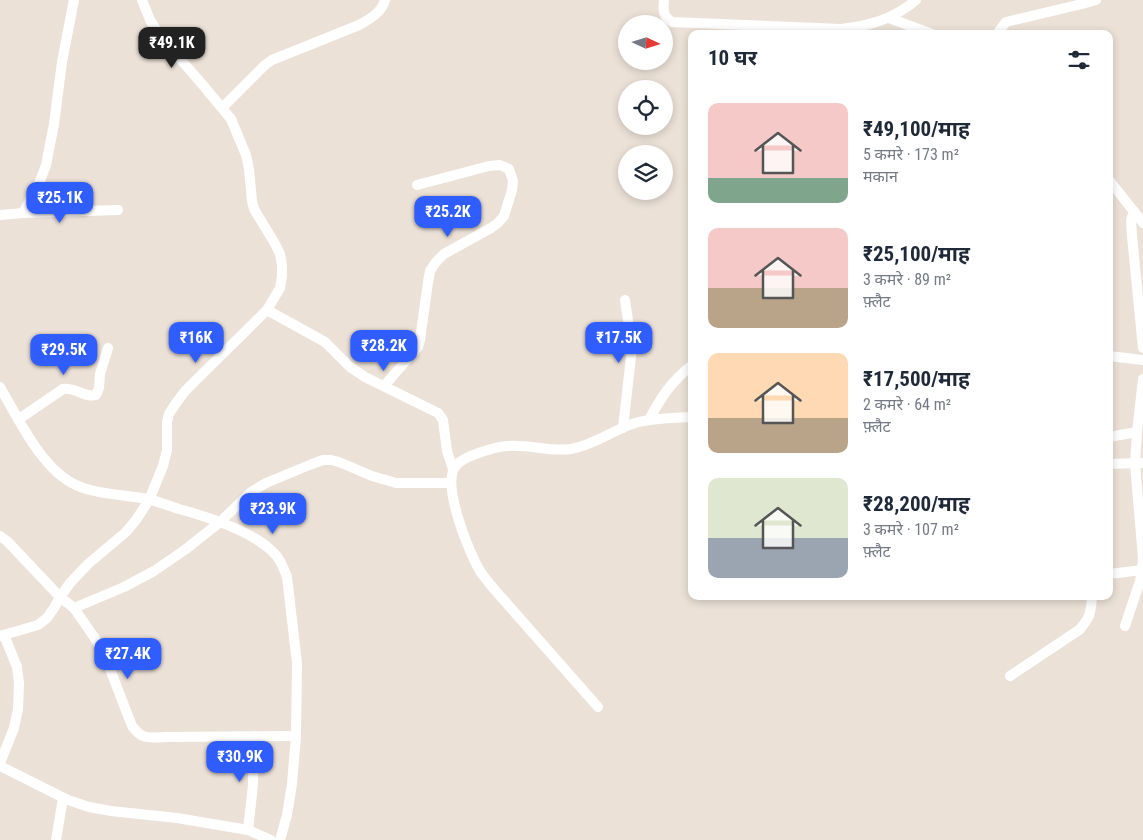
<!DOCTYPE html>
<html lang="hi">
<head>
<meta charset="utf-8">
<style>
  body { margin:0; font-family:"Roboto Condensed","Noto Sans Devanagari",sans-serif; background:#f2f2f3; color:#1f2937; height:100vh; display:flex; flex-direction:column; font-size:19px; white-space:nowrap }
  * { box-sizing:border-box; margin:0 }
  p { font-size:16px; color:#747a83 }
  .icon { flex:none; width:28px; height:28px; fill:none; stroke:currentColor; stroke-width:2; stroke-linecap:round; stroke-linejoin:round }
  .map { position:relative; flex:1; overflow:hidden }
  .sheet { position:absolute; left:688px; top:30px; width:425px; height:570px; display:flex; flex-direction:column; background:#fff; border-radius:10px; box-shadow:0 2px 8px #0003 }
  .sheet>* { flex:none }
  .needle { width:32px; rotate:94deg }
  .buttons { position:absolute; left:618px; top:15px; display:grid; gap:10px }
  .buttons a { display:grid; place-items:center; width:55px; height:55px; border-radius:50%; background:#fff; box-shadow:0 2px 8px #0003; font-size:25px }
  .price { position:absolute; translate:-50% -42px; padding:0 11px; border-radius:10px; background:#305dff; color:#fff; font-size:16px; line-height:32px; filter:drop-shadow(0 1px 2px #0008) }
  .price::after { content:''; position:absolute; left:50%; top:30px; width:15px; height:11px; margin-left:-8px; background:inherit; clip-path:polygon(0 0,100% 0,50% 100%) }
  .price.on { background:#222; color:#fff }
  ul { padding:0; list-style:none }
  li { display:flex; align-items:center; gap:15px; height:125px; padding:0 20px }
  li span { display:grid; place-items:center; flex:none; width:140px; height:100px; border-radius:10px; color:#555 }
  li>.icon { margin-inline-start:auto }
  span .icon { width:60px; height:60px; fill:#fffc; stroke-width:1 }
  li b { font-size:21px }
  h2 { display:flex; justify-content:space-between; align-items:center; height:60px; padding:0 20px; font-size:21px }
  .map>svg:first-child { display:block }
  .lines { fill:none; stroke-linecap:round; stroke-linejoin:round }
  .minor { stroke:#fff; stroke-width:10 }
</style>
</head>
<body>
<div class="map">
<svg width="1143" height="840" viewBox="0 0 1143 840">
  <rect width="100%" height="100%" fill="#ebe1d7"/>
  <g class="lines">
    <g class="minor">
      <path d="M664,0C663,10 663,17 672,22L841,29C869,26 894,19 916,0"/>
      <polyline points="889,18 932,34"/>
      <polyline points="998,34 999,31 1006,22 1082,4 1096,0"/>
      <path d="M222,108L265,65L272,60L359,25C370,19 382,12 385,0"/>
      <polyline points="1109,180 1143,223"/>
      <polyline points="1134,211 1131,220 1132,236 1143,348"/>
      <polyline points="23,213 40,181 46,165 54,124 62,62 74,0"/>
      <polyline points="0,215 23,213 118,210"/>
      <polyline points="267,310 325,342 350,367 365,377 438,413 443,420 447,451 453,469"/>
      <polyline points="1109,356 1143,360"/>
      <polyline points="384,386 418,347 420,340 428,282 430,271 436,262 444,254 491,228 498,223 504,216 512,190 513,181 509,169 500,165 489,166 417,185"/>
      <path d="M0,387C18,418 42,470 76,485C94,494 126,495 147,499C158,501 169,506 179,509C208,517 250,530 272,551C280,558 283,567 287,577L297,663L296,736L292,784L287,815L280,840"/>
      <path d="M19,419L63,389C75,387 85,398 96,395L99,388L100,374L108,348"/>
      <path d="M649,420C661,397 671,382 691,366"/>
      <polyline points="623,428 632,348 625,300"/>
      <polyline points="1109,437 1137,432"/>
      <polyline points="1109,464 1143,463"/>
      <path d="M0,536L7,541L60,597L74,608L94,637L103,651L132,726C142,740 150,738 166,737L296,736"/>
      <polyline points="1109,574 1143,570"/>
      <polyline points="74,608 124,587 154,571 186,549 220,522 251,492 266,483 312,464 323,460 331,460 339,462 372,476 396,483 451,483"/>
      <polyline points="1125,626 1140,581 1142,570 1143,558 1135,464 1137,432 1143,379"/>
      <polyline points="0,636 38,625 47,618 54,608 60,597 70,583 88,564 126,532 136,520 149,500 163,466 167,450 167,422 169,414 174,406 185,391 267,310 280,288 282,276 282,265 280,254 274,242 254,209 252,201 249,169 246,155 231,119 202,84 160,36 150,20 142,0"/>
      <path d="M1010,676L1079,630C1090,618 1091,613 1092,596"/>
      <path d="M598,707L494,589C489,583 484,577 480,571C469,553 442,486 455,467C462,456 495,447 507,446C528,444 550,452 571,449C594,445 613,430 635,423C652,418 673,418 691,417"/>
      <polyline points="0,763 14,728 16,718 18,710 19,683 17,667 4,635"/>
      <polyline points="0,766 68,800 89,807 111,811 177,818 248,830 271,840"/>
      <polyline points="248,830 253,785 254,736"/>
      <polyline points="56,840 63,798"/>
    </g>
  </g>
</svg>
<div class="buttons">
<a><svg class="needle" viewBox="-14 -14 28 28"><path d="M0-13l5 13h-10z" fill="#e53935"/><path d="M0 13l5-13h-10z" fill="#747a83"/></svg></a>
<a><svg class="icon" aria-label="locate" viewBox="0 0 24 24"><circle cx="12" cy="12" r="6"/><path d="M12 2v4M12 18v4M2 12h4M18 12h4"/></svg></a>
<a><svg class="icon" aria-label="layers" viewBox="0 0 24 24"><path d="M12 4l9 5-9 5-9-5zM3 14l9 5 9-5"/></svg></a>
</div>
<b class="price on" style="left:172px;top:69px">₹49.1K</b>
<b class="price" style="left:60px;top:224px">₹25.1K</b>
<b class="price" style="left:448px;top:238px">₹25.2K</b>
<b class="price" style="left:196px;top:364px">₹16K</b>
<b class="price" style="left:619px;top:364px">₹17.5K</b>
<b class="price" style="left:384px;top:372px">₹28.2K</b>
<b class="price" style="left:64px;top:376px">₹29.5K</b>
<b class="price" style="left:273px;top:535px">₹23.9K</b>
<b class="price" style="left:128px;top:680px">₹27.4K</b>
<b class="price" style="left:240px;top:783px">₹30.9K</b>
<section class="sheet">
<h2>10 घर<svg class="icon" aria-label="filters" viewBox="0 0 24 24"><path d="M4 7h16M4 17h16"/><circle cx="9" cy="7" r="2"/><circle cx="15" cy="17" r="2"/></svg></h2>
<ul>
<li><span style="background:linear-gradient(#f6c9c9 75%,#7fa58c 0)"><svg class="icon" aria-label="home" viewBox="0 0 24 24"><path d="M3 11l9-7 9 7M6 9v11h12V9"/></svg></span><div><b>₹49,100/माह</b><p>5 कमरे · 173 m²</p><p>मकान</p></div></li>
<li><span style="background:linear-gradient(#f6c9c9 60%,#b9a48a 0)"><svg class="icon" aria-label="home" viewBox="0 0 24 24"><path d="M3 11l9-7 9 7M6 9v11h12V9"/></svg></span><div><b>₹25,100/माह</b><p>3 कमरे · 89 m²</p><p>फ़्लैट</p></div></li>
<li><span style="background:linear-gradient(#ffd9b3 65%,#b9a48a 0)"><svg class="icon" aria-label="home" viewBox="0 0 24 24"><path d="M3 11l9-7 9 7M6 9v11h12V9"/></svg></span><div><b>₹17,500/माह</b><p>2 कमरे · 64 m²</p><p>फ़्लैट</p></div></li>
<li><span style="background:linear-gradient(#dfe7d0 60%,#9aa5b1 0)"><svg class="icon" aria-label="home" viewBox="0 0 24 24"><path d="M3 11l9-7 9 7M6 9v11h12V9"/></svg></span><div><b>₹28,200/माह</b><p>3 कमरे · 107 m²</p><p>फ़्लैट</p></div></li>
</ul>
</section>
</div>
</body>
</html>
